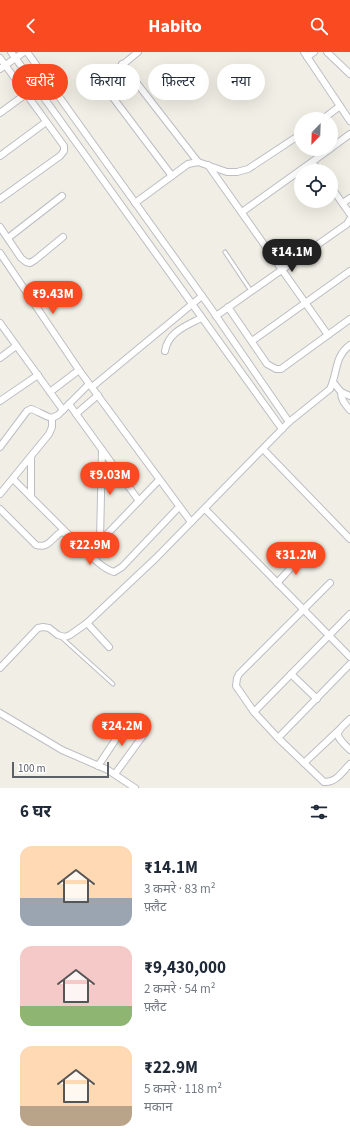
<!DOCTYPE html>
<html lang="hi">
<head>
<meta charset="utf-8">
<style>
  body { margin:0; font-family:"Source Sans 3","Noto Sans Devanagari",sans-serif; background:#f6f6f7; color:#1f2937; height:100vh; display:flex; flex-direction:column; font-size:15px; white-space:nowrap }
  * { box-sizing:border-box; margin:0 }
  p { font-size:13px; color:#747a83 }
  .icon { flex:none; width:22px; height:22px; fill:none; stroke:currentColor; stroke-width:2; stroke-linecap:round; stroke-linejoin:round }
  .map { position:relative; height:736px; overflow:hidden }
  .side { display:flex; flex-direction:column; background:#fff; flex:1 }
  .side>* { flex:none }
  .top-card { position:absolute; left:12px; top:12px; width:326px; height:36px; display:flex; gap:8px }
  .needle { width:26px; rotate:203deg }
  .controls { position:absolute; left:294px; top:60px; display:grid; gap:8px }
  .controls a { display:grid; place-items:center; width:44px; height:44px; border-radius:50%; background:#fff; box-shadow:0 4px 16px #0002; font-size:20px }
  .scale { position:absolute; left:12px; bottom:10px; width:97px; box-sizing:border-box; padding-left:4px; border:2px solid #5d6067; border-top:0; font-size:11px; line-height:14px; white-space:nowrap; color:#5d6067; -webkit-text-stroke:3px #fff; paint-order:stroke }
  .price { position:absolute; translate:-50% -34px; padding:0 9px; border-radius:14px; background:#fa4a22; color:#fff; font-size:13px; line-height:26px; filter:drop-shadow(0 1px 2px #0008) }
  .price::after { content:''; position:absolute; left:50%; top:24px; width:12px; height:9px; margin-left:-6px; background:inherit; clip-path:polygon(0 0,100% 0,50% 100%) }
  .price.active { background:#222; color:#fff }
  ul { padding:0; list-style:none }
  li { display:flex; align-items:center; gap:12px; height:100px; padding:0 20px }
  li span { display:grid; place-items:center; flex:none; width:112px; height:80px; border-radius:12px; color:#555 }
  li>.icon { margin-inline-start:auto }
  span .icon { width:48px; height:48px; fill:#fffc; stroke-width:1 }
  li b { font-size:17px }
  h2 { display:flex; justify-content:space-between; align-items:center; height:48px; padding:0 20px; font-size:17px }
  .pill { padding:0 14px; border-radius:18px; background:#fff; box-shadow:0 4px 16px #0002; font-size:14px; line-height:36px }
  .pill.active { background:#fa4a22; color:#fff }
  header { display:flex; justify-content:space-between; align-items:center; height:52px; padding:0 20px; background:#fa4a22; color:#fff; font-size:18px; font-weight:700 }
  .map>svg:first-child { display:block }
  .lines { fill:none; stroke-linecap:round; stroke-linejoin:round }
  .lane-casing { stroke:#bdbec5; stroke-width:5 }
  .street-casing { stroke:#bdbec5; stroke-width:8 }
  .lane { stroke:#fff; stroke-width:3 }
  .street { stroke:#fff; stroke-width:6 }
</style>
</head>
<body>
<header><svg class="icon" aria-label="back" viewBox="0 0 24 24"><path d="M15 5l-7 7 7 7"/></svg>Habito<svg class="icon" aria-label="search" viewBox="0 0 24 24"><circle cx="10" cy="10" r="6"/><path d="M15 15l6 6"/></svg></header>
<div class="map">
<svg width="350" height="736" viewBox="0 0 350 736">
  <rect width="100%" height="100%" fill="#f1efe5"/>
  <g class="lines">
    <g class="lane-casing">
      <g id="lane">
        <polyline points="225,200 251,239"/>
        <polyline points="61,585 113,632"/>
      </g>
    </g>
    <g class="street-casing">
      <g id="street">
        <polyline points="11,0 282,377"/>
        <polyline points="27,0 210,255 289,370"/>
        <polyline points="138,0 108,25 106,32 108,39 172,124"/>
        <polyline points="304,0 350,69"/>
        <polyline points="327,0 350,22"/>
        <polyline points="307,5 314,0"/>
        <polyline points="0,6 64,94 64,99 60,104 0,147"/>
        <polyline points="122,12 198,110"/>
        <polyline points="0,17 24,0"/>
        <polyline points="0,61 26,42"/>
        <polyline points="323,67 340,54"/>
        <polyline points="331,96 350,82"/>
        <polyline points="0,104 46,70"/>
        <polyline points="312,110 319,119"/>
        <polyline points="208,113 328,283"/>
        <polyline points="331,135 350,162"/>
        <polyline points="135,151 188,112 198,110 227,120 237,120 248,117 301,82"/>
        <polyline points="343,151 350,146"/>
        <polyline points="242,160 330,97"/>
        <polyline points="0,175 21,206 26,210 30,211 35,208 63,185"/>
        <polyline points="8,186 62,144"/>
        <polyline points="0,201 79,318 191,470"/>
        <polyline points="228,255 267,312 276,317 281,317 350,267"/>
        <polyline points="216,264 347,172 350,167"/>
        <polyline points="0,271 63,358"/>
        <polyline points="252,289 350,219"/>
        <path d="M165,299C168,280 186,274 201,266"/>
        <polyline points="0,306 16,294"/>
        <polyline points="333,330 341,340 350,344"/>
        <polyline points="92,335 202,244"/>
        <polyline points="50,340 79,318"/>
        <path d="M341,340C341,348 345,352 350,358"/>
        <polyline points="0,349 38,323"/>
        <polyline points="69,352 139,449"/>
        <polyline points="76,362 98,343"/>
        <path d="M0,395L27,359L31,357C38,359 44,364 52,366L58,363L89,332"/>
        <polyline points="263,397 350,487"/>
        <polyline points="31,405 31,445"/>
        <polyline points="13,427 67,481"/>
        <polyline points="0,442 49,382 52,375 52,366"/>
        <path d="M0,457L36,493C48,497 52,486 61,480L68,482C82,492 97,515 114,520L122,515L179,455"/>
        <polyline points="205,457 350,605"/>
        <polyline points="100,488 102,398"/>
        <polyline points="89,501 159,428"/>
        <polyline points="277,531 301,505"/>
        <path d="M330,531L239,622L237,626L236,634L254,660L278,686L324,730C336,731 342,720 350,712"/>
        <polyline points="87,571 109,595"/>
        <path d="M0,616L38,576L43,575L49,576L58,583L65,585L70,583L87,571L156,506L289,370L330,337C338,320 334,305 350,293"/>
        <polyline points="291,622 317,647"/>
        <polyline points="254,660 350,562"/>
        <polyline points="0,661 62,698 108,718 135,736"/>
        <path d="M350,667C334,682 334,682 350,698"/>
        <polyline points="278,686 350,612"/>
        <polyline points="304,711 339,678"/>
        <polyline points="98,714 130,666"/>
        <polyline points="115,722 145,681"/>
      </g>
    </g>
    <use href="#lane" class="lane"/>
    <use href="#street" class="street"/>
  </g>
</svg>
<div class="controls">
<a><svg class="needle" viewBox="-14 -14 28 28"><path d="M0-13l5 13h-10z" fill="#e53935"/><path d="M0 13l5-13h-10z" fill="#747a83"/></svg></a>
<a><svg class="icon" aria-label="locate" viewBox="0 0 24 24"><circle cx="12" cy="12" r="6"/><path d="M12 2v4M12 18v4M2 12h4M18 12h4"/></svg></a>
</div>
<div class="scale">100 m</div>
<b class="price active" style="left:292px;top:221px">₹14.1M</b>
<b class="price" style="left:53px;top:263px">₹9.43M</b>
<b class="price" style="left:110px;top:444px">₹9.03M</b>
<b class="price" style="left:90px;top:514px">₹22.9M</b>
<b class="price" style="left:296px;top:524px">₹31.2M</b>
<b class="price" style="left:122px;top:695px">₹24.2M</b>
<div class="top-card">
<a class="pill active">खरीदें</a>
<a class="pill">किराया</a>
<a class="pill">फ़िल्टर</a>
<a class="pill">नया</a>
</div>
</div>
<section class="side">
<h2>6 घर<svg class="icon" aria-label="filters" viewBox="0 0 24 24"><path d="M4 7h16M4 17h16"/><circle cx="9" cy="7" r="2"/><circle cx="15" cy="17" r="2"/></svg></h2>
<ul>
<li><span style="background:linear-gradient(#ffd9b3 65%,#9aa5b1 0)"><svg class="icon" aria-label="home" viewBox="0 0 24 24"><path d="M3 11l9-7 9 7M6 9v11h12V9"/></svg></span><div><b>₹14.1M</b><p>3 कमरे · 83 m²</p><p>फ़्लैट</p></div></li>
<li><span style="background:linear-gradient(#f6c9c9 75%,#8fb573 0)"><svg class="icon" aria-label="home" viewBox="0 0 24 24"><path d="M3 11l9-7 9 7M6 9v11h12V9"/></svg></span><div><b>₹9,430,000</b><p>2 कमरे · 54 m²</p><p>फ़्लैट</p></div></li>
<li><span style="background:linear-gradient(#ffd9b3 75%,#b9a48a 0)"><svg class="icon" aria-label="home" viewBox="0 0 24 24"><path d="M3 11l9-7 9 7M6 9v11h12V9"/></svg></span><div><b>₹22.9M</b><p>5 कमरे · 118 m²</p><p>मकान</p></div></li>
</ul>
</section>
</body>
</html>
